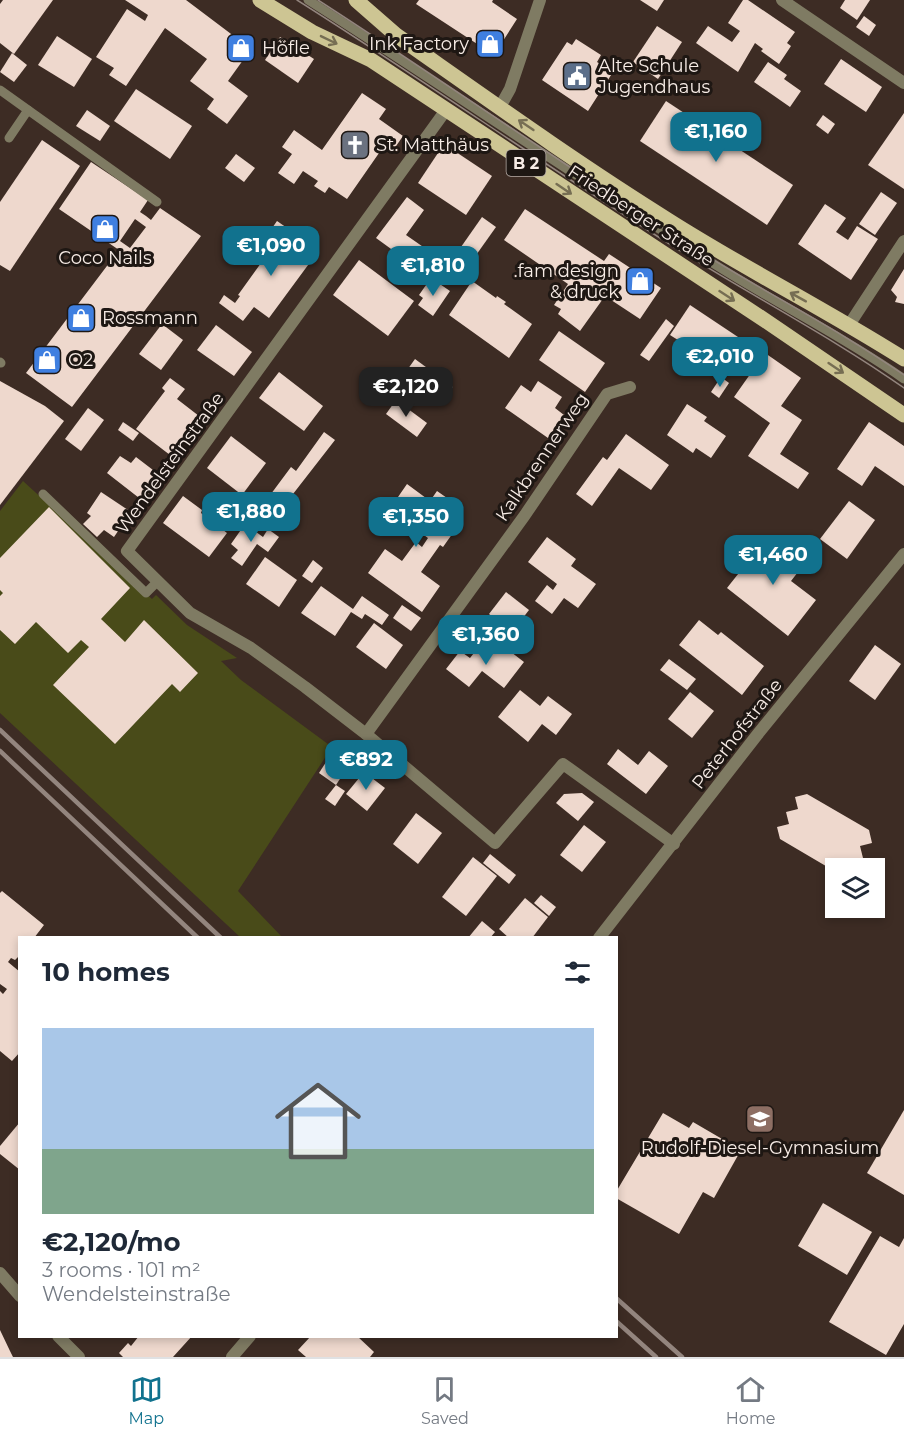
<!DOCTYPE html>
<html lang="en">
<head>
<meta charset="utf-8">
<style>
  body { margin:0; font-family:Montserrat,sans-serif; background:#f6f6f7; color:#1f2937; height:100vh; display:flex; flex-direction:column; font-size:22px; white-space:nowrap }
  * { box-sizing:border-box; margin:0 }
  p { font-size:20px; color:#747a83 }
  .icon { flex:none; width:33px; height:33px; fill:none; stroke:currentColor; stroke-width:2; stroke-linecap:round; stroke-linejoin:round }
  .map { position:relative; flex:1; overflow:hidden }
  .panel { position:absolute; left:18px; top:936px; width:600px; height:402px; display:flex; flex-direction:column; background:#fff; border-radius:0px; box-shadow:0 3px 9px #0003 }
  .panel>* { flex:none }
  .buttons { position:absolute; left:825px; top:858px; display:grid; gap:12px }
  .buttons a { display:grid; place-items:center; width:60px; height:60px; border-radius:0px; background:#fff; box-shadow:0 3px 9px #0003; font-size:30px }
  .price { position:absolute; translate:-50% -51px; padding:0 14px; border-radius:12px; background:#11728e; color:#fff; font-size:20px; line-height:39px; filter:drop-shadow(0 2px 3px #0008) }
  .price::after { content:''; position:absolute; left:50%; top:36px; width:18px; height:14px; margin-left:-9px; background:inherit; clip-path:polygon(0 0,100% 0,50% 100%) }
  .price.current { background:#222; color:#fff }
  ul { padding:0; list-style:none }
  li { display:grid; align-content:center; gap:12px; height:318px; padding:0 24px }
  li span { display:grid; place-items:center; height:186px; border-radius:0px; color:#555 }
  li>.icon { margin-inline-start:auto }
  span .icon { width:108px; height:108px; fill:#fffc; stroke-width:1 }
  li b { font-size:26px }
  h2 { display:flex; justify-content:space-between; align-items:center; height:72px; padding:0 24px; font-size:26px }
  .tab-bar { display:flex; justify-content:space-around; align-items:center; height:84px; border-top:2px solid #e0e1e3; background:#fff; font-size:16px; color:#747a83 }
  .tab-bar a { display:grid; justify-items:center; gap:3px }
  .tab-bar .current { color:#11728e }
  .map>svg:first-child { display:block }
  .green { fill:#494b19 }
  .building { fill:#eed8cd; fill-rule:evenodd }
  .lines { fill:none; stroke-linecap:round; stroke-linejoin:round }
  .lane { stroke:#7f7b63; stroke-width:9 }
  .street { stroke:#7f7b63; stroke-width:12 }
  .primary { stroke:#cdc593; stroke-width:15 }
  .tram { stroke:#93857e; stroke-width:1.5 }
  .rail { stroke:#93857e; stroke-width:4.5 }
  .oneway { stroke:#766e53 }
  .labels { text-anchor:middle; stroke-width:6; stroke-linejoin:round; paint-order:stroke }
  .shield { fill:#1e1713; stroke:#b6aca7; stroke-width:1.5 }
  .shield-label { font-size:16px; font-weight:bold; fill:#f7ece6 }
  .poi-label { font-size:18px; fill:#f7ece6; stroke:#1e1713; text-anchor:start }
  .street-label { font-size:18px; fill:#f7ece6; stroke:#1e1713 }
</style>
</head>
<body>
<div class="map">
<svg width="904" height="1357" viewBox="0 0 904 1357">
  <rect width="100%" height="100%" fill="#3d2c24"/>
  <polygon class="green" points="23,481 152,599 156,595 187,625 237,658 221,661 241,680 332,747 238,891 282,937 240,937 0,713 0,511"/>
  <g class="building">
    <polygon points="3,0 53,0 14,54 0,43 0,4"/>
    <polygon points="125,0 186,0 251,49 228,81 248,96 227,124 207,109 214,99 190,81 207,59 165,28 126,86 109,75 114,68 96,57 127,9 145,21 148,15"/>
    <polygon points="419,0 493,0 492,2 517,19 494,55 416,4"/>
    <polygon points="640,0 664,0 657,11"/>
    <polygon points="743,0 748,0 795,32 787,43 791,46 779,64 761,51 763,49 755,43 738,72 696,43 708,26 732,42 740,31 728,23"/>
    <polygon points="845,0 870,0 857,20 840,8"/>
    <polygon points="864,16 876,25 869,36 856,27"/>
    <polygon points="657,26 682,42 658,79 633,62"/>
    <polygon points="57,36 92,59 74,87 38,65"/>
    <polygon points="280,37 314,59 298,83 265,60"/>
    <polygon points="576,39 601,55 597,62 613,72 588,111 542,80 567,42 572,45"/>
    <polygon points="12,53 27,65 14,82 0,72"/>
    <polygon points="841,59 882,87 866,112 824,84"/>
    <polygon points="768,62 787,75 784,79 801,91 790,107 754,82"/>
    <polygon points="136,89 192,126 170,159 114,121"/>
    <polygon points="362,93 386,109 379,119 403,136 394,149 386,143 347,199 329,187 325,193 314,186 318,181 303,171 294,184 278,173 292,154 282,147 294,130 322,150"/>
    <polygon points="666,101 793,185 767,225 640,141"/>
    <polygon points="87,110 110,126 100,141 76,126"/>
    <polygon points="904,113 904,189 868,165"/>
    <polygon points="823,115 835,124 828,134 816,125"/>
    <polygon points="42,140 80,166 10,271 0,265 0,202"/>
    <polygon points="444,144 492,176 466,215 418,183"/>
    <polygon points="236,154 255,168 244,182 225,168"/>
    <path d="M91,162L148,200L140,212L146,216L151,220L160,208L201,236L72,407L26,373L119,250L59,209ZM135,219L146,227L130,248L120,241Z"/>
    <polygon points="881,192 897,203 875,235 859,224"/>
    <polygon points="407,197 424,210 406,235 442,260 431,278 376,238"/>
    <polygon points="825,204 846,218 836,232 848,240 857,226 878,239 851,280 798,244"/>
    <polygon points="525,209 604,261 609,254 661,288 640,319 605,296 580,331 558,314 561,309 554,305 568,284 504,240"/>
    <polygon points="482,217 496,227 474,258 461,247"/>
    <polygon points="277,221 303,239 296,249 311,261 269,318 254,307 243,321 219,303 224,295 235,303 240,296 238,295 279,238 270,231"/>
    <polygon points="359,260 414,301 388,336 333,295"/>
    <polygon points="904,269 904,304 895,302 897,297 891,290"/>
    <polygon points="431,278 450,291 433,316 418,305 423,298 419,295"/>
    <polygon points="472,281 496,298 497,296 506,302 504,304 532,324 509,358 449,315"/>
    <polygon points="690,305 744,341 725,370 670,335"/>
    <polygon points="666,319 674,326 649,361 640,355"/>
    <polygon points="162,324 183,340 161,370 139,354"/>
    <polygon points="216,325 252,352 234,376 197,350"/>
    <polygon points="559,331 605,363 585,392 539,360"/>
    <polygon points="765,353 801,378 781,406 802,420 780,454 809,473 798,489 748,456 770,423 734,397"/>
    <polygon points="415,359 453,387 443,401 405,373"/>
    <polygon points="279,372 323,406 304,431 259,398"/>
    <polygon points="721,377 729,383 719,398 711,392"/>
    <polygon points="170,378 185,389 177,399 199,416 170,455 136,429 165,391 162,388"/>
    <polygon points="0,381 45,406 64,421 0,505"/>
    <polygon points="538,381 562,397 555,408 564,415 548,438 505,408 521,385 531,392"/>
    <polygon points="396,400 427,423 417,437 386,414"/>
    <polygon points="687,404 707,417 704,421 726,436 711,458 696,448 693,453 667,435"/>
    <polygon points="88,408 104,420 81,451 65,439"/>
    <polygon points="123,422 139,433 133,441 118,430"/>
    <polygon points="869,422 904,446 904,486 875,466 862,486 837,469"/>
    <polygon points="324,432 335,440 279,512 265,502 291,467 296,471"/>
    <polygon points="626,434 669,465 651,490 619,468 592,506 576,494 603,457 607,460"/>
    <polygon points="231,436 266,463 242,495 207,468"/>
    <polygon points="120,456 131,463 136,457 153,470 150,474 159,481 143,501 107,473"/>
    <polygon points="407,484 430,501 437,491 447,498 439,508 460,523 443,547 440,545 421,572 440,586 422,612 368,573 385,549 402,561 416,542 422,547 428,538 389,510"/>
    <polygon points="101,492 131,512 114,537 104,530 97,537 83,524 91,516 87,513"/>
    <polygon points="183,496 202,510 201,513 227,533 209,557 163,523"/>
    <polygon points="849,501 875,520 847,559 820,539"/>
    <polygon points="49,507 130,588 101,619 125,642 144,620 198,673 180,692 172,684 115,744 53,685 89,647 81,640 68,653 36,622 15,644 0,630 0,596 3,593 0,590 0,558"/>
    <polygon points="245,524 263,537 268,529 279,537 268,552 257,544 242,566 231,558 238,550 231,544"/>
    <polygon points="769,535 805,563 791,581 816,600 788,636 727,588"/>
    <polygon points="547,537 576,559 571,566 596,584 578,608 564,598 552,614 535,601 547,585 553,590 557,584 528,562"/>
    <polygon points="265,557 297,580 279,607 246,584"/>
    <polygon points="313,560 323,568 312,583 302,576"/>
    <polygon points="321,586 353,609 362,596 389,615 382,625 365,614 362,619 351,612 335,636 301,613"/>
    <polygon points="506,592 529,610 512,632 489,614"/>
    <polygon points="402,605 421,618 411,631 393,618"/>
    <polygon points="699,620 718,635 721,632 764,666 742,695 679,645"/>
    <polygon points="374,623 403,645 386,669 356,647"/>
    <polygon points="481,644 495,654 502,645 524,662 504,688 482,671 469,687 446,669 460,651 470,658"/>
    <polygon points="875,645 901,664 875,700 849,681"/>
    <polygon points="669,659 696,679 687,690 660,670"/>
    <polygon points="520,690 540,706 548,696 572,714 556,735 542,724 528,742 498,717"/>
    <polygon points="690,692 714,711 692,738 668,719"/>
    <polygon points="618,749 638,765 649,751 668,766 646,794 607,764"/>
    <polygon points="330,756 347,768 336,785 319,773"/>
    <polygon points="364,772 385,788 367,811 346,794"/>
    <polygon points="336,785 345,791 335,806 325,799"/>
    <polygon points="582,793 594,802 578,821 556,803 564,794"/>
    <polygon points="807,794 869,830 872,843 860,846 863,858 851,861 853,868 836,868 836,872 780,839 777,827 789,824 786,812 798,809 795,797"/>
    <polygon points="416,813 442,833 418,864 393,844"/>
    <polygon points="584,825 606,842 582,872 560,855"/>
    <polygon points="490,854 516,875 509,884 483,863"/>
    <polygon points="473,857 497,876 466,916 442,897"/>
    <polygon points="2,891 44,925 34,938 20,938 20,955 15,960 11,958 8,962 20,972 20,1052 12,1061 0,1051 0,991 3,994 7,989 0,984 0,893"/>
    <polygon points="541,895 556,907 549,916 534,903"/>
    <polygon points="525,898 548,917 532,938 509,938 499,929"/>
    <polygon points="482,921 495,932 490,938 468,938"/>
    <polygon points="904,1110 904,1195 867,1173"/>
    <polygon points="663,1113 689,1128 693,1122 741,1150 714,1198 703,1192 679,1234 616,1198 616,1192"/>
    <polygon points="20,1122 20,1170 0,1154 0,1146"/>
    <polygon points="823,1203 872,1232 847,1275 798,1246"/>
    <polygon points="880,1236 899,1247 904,1238 904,1324 886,1355 829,1322"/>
    <polygon points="0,1330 10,1351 13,1357 0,1357"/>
    <polygon points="139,1336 192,1336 173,1357 123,1357 119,1353 128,1343 131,1346"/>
    <polygon points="311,1336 357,1336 374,1352 370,1357 306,1357 298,1350"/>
  </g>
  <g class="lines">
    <g class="lane">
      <path d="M308,0C440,84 570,173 703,257C769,300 840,334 904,379"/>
      <polyline points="0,90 28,110 9,138"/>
      <polyline points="28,110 157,202"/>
      <polyline points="0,362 1,363"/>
      <polyline points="43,494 146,593 158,581"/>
    </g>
    <g class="street">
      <polyline points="782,0 904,83"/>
      <polyline points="500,107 510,89 540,0"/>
      <polyline points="446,110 127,551 190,613 251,648 305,687 366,734 495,843 563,764 674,844"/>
      <polyline points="849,325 904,241"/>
      <polyline points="366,734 525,515 607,394 630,387"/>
      <polyline points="599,938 757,735 904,554"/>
      <polyline points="0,1273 20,1296"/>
      <polyline points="58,1336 79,1357"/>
      <polyline points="232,1357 250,1336"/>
    </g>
    <g class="primary">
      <polyline points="260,0 312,32 371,60 766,321 904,415"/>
      <path d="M356,0L396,35C486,98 575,162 668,220C745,269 827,310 904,359"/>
    </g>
    <g class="tram">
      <path d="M297,0C422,79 543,164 668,243C746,293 829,335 904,388"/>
      <path d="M318,0C442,80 562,164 686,243C758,289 835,327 904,375"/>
    </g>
    <g class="rail">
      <polyline points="0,730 221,938"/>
      <polyline points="0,751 198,938"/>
      <polyline points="616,1298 682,1357"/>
      <polyline points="616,1321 656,1357"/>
    </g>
  </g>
  <defs><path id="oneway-shaft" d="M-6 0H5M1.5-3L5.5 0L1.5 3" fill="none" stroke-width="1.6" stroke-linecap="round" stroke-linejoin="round" transform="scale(1.5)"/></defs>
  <g class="oneway">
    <use href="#oneway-shaft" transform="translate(329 40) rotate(26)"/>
    <use href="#oneway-shaft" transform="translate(526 125) rotate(-146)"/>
    <use href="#oneway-shaft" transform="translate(564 189) rotate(34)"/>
    <use href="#oneway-shaft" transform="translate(727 296) rotate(33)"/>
    <use href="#oneway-shaft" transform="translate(798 297) rotate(-151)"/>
    <use href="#oneway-shaft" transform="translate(836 368) rotate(34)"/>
  </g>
  <defs>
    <g id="shop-square" transform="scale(1.5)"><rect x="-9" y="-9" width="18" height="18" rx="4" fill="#3f7fe0" stroke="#1e1713"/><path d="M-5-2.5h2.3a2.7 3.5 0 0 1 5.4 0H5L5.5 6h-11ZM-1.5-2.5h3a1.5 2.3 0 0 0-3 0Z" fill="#fff"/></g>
    <g id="civic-square" transform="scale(1.5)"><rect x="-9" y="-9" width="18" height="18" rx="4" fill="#5c6f8a" stroke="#1e1713"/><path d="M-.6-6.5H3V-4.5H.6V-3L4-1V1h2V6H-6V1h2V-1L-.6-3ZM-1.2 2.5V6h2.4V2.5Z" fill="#fff"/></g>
    <g id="church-square" transform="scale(1.5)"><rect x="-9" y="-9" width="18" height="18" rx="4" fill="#6b7280" stroke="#1e1713"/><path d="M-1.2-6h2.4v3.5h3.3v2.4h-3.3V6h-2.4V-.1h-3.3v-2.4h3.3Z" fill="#fff"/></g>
    <g id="school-square" transform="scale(1.5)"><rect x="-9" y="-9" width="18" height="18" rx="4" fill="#8d6e63" stroke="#1e1713"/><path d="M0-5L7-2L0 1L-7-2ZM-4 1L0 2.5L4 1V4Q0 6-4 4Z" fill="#fff"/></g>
  </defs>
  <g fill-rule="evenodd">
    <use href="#shop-square" x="490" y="44"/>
    <use href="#shop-square" x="241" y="48"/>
    <use href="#civic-square" x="577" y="76"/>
    <use href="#church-square" x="355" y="145"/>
    <use href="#shop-square" x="105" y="229"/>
    <use href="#shop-square" x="640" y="281"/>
    <use href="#shop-square" x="81" y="318"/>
    <use href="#shop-square" x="47" y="360"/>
    <use href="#school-square" x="760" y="1119"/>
  </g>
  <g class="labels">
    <rect class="shield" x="506.5" y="150" width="39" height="26" rx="4.5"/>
    <g class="shield-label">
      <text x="526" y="169">B 2</text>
    </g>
    <g class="poi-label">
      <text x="469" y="50" text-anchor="end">Ink Factory</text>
      <text x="262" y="54">Höfle</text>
      <text x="598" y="72">Alte Schule<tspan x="598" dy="21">Jugendhaus</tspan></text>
      <text x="376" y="151">St. Matthäus</text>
      <text x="105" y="264" text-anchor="middle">Coco Nails</text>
      <text x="619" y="277" text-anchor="end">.fam design<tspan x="619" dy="21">&amp; druck</tspan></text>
      <text x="102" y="324">Rossmann</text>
      <text x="68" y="366">O2</text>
      <text x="760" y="1154" text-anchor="middle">Rudolf-Diesel-Gymnasium</text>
    </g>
    <g class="street-label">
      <text transform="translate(641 216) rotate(33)" y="6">Friedberger Straße</text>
      <text transform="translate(542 457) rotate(-56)" y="6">Kalkbrennerweg</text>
      <text transform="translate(170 463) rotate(-54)" y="6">Wendelsteinstraße</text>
      <text transform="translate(737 734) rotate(-52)" y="6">Peterhofstraße</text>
    </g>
  </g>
</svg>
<div class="buttons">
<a><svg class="icon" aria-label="layers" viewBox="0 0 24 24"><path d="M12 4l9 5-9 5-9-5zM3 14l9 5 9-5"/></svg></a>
</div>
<b class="price" style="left:716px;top:163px">€1,160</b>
<b class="price" style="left:271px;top:277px">€1,090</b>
<b class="price" style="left:433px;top:297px">€1,810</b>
<b class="price" style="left:720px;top:388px">€2,010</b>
<b class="price current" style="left:406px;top:418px">€2,120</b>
<b class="price" style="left:251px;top:543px">€1,880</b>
<b class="price" style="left:416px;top:548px">€1,350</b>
<b class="price" style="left:773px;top:586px">€1,460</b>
<b class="price" style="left:486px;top:666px">€1,360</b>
<b class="price" style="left:366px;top:791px">€892</b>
<section class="panel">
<h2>10 homes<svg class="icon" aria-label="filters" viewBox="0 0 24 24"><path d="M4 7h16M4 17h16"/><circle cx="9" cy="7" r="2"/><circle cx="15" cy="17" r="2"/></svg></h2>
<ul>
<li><span style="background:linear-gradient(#a9c7e8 65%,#7fa58c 0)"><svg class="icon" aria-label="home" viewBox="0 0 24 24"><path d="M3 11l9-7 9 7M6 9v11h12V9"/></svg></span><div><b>€2,120/mo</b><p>3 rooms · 101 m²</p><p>Wendelsteinstraße</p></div></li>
</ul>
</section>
</div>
<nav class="tab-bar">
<a class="current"><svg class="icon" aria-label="map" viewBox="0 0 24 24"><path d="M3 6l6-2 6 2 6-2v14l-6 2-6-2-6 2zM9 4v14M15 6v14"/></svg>Map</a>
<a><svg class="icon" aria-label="saved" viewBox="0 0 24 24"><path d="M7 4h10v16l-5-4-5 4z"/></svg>Saved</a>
<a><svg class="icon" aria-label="home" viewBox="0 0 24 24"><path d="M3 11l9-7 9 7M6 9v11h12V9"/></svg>Home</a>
</nav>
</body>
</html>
